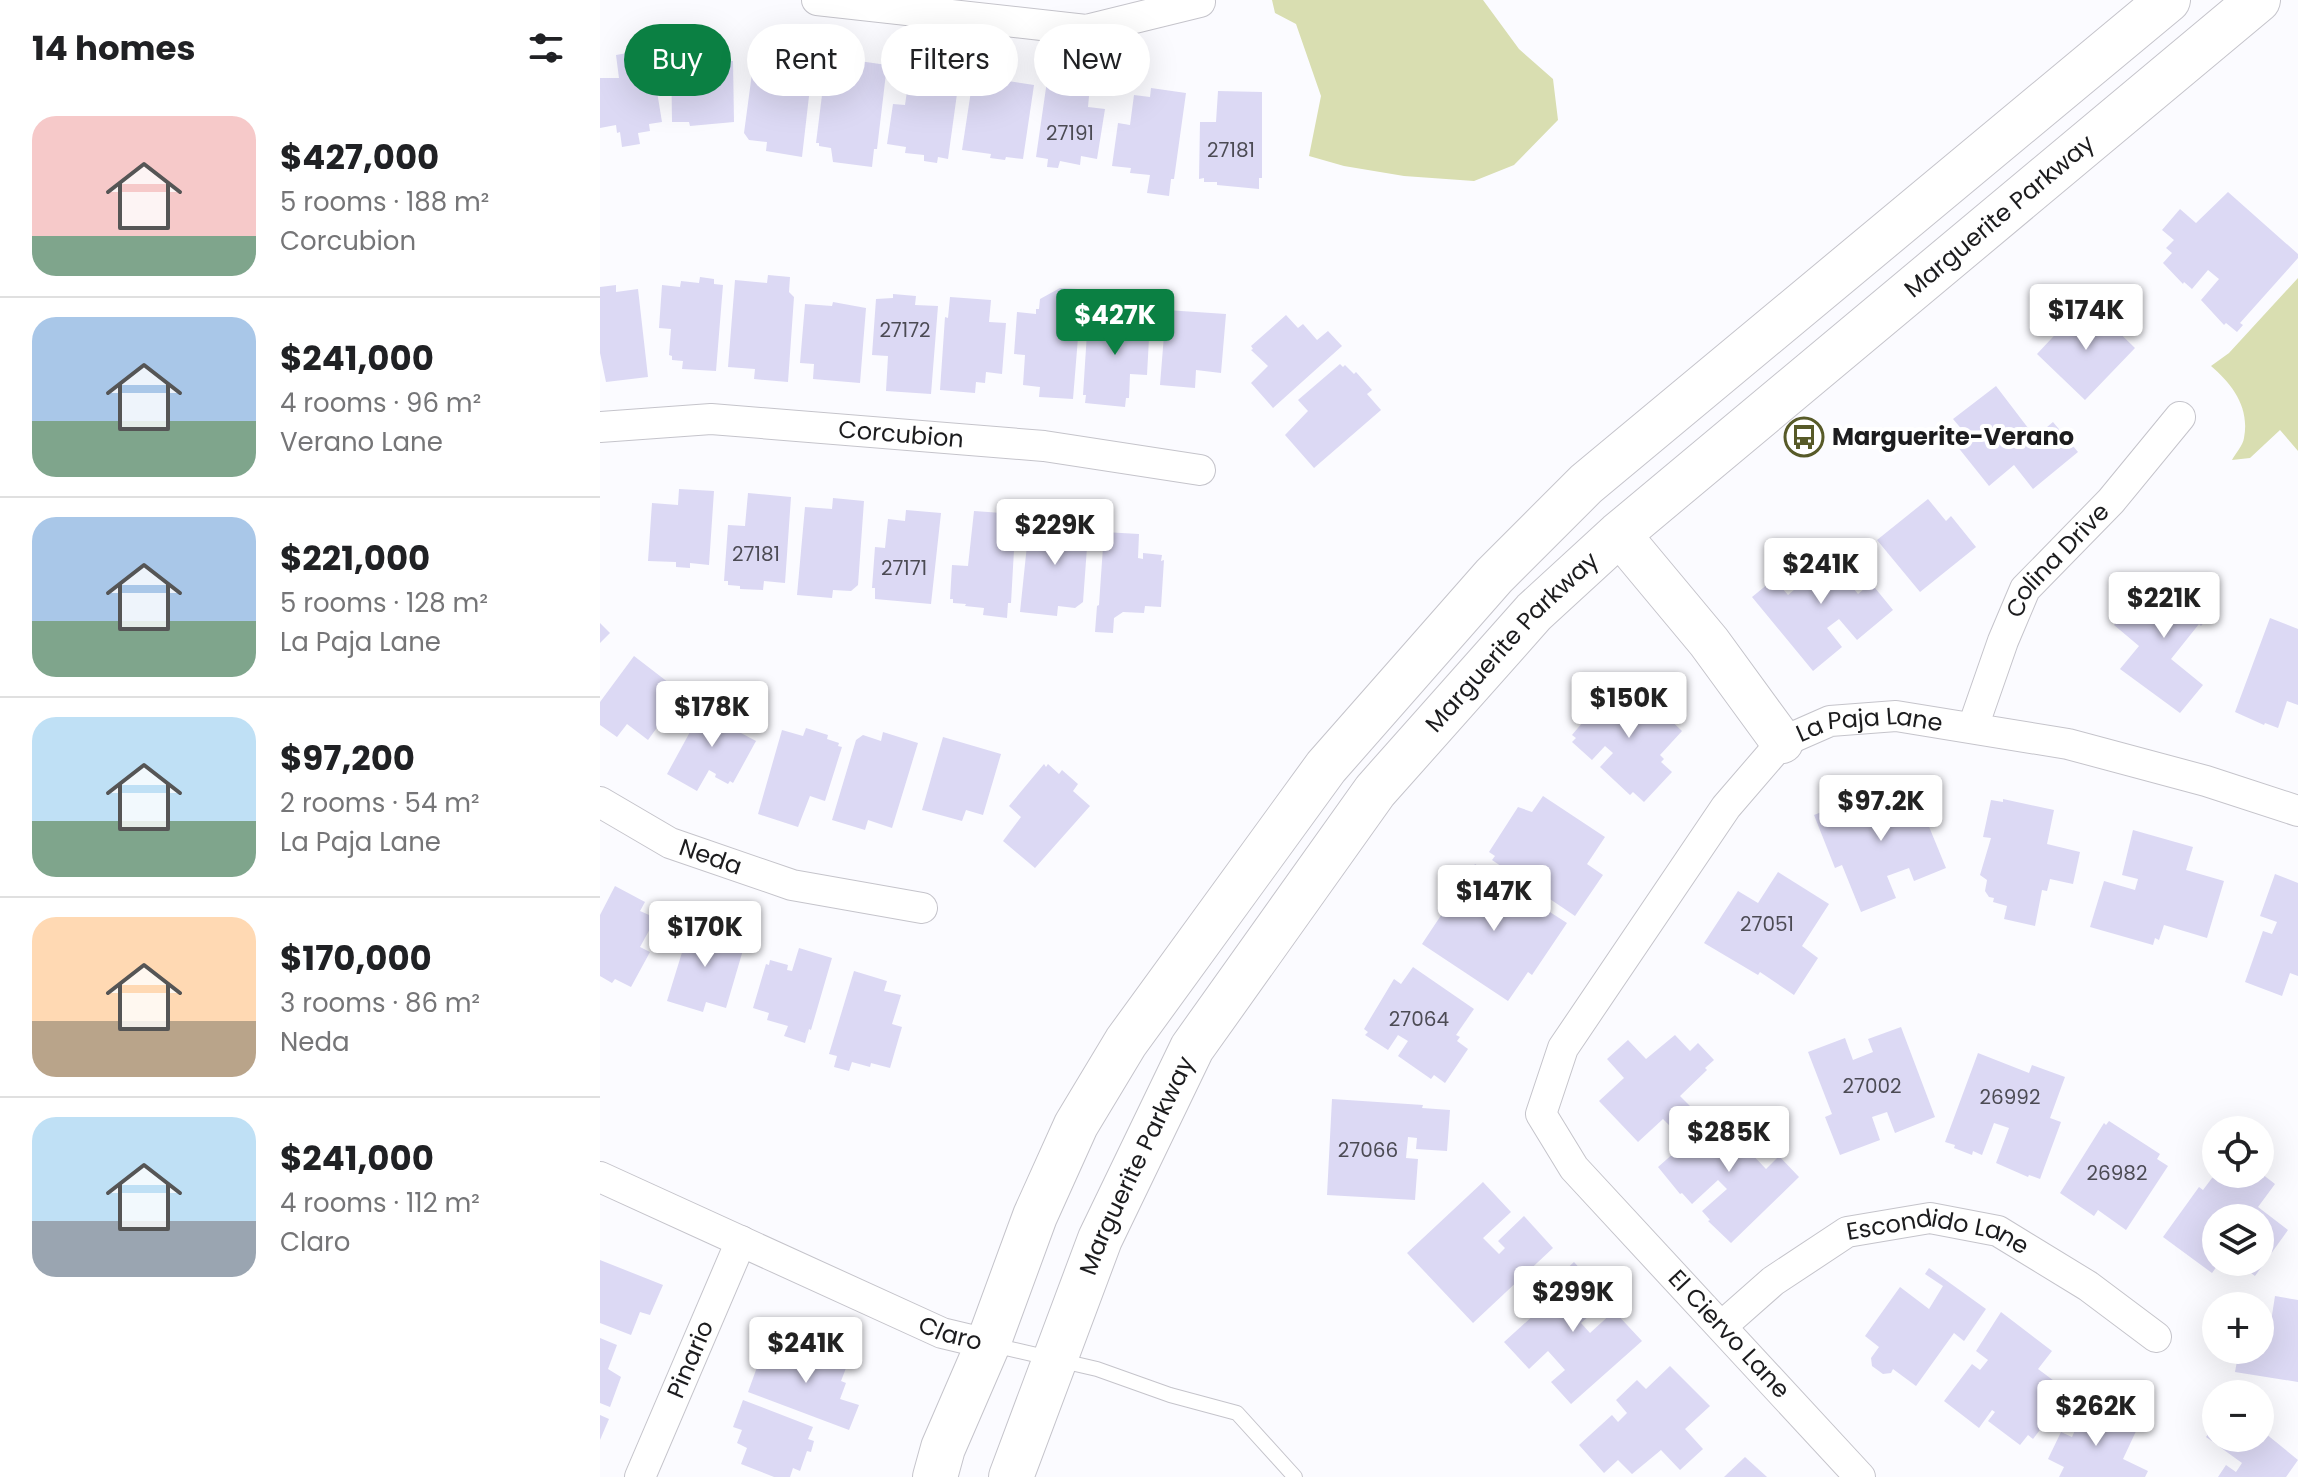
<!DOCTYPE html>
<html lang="en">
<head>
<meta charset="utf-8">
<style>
  body { margin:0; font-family:Poppins,sans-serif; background:#f2f2f2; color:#202124; height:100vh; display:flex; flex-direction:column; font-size:30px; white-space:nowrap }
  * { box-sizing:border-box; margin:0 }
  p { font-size:26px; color:#757577 }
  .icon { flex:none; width:44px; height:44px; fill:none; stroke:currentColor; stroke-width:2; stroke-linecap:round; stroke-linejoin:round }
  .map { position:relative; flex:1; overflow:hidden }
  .panel { display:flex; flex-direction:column; background:#fff; width:600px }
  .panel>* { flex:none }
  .guide { position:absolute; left:24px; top:24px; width:760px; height:72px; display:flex; gap:16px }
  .fabs { position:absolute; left:1602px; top:1116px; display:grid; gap:16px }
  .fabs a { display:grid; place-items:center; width:72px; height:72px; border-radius:50%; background:#fff; box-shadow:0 8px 32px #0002; font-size:40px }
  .price { position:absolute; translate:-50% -68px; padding:0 18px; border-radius:8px; background:#fff; color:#222; font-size:26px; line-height:52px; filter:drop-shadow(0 2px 4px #0008) }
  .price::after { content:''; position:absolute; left:50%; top:48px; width:24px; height:18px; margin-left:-12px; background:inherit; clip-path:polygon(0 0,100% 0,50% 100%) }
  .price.active { background:#0b8043; color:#fff }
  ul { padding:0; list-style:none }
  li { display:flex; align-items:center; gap:24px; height:200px; padding:0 32px }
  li+li { border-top:2px solid #e0e0e0 }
  li span { display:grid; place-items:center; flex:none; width:224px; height:160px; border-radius:24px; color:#555 }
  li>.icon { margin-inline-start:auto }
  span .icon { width:96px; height:96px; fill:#fffc; stroke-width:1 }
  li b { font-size:34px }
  h2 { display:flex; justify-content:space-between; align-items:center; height:96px; padding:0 32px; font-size:34px }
  .chip { padding:0 28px; border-radius:36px; background:#fff; box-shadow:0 8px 32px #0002; font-size:28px; line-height:72px }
  .chip.active { background:#0b8043; color:#fff }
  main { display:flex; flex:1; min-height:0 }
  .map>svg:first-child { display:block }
  .green { fill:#d9deb1 }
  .building { fill:#dcd9f4 }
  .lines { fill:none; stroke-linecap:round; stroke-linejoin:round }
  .lane-casing { stroke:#c5c4cb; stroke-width:16 }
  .street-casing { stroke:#c5c4cb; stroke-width:32 }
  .secondary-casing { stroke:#c5c4cb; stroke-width:44 }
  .primary-casing { stroke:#c5c4cb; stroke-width:46 }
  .lane { stroke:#fff; stroke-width:14 }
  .street { stroke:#fff; stroke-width:30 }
  .secondary { stroke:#fff; stroke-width:42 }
  .primary { stroke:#fff; stroke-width:44 }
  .labels { text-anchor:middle; stroke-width:8; stroke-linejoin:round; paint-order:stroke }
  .number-label { font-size:20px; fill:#4c4b54 }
  .street-label { font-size:24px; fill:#1c1c1e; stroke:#fff }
  .poi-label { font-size:24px; font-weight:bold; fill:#1c1c1e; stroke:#fff; text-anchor:start }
</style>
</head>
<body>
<main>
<section class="panel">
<h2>14 homes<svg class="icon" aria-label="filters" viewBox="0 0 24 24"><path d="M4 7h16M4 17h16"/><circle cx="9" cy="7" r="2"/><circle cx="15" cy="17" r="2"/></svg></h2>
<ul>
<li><span style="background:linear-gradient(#f6c9c9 75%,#7fa58c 0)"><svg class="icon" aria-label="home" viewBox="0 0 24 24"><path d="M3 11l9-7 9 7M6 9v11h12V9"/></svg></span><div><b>$427,000</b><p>5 rooms · 188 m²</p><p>Corcubion</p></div></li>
<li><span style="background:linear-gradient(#a9c7e8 65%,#7fa58c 0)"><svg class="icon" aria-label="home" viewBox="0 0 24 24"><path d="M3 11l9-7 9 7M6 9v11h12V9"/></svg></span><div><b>$241,000</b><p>4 rooms · 96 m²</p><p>Verano Lane</p></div></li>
<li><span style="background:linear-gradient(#a9c7e8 65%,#7fa58c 0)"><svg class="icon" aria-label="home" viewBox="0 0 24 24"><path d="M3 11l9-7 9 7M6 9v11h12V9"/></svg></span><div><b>$221,000</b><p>5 rooms · 128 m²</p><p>La Paja Lane</p></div></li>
<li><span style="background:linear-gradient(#bfe0f5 65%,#7fa58c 0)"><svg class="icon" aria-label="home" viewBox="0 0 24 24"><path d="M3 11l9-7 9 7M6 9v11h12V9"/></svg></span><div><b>$97,200</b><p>2 rooms · 54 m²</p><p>La Paja Lane</p></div></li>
<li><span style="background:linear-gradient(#ffd9b3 65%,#b9a48a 0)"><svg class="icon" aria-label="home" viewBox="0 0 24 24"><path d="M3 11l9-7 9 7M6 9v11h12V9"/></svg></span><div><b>$170,000</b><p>3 rooms · 86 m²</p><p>Neda</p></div></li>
<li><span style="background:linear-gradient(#bfe0f5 65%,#9aa5b1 0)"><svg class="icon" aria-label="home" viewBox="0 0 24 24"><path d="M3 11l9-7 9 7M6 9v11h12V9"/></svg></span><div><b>$241,000</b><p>4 rooms · 112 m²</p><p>Claro</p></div></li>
</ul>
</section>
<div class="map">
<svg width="1698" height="1477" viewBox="0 0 1698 1477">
  <rect width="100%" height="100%" fill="#fbfbff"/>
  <g class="green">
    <polygon points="672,0 883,0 919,49 953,79 958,120 914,165 874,181 804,176 744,166 709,156 721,96 696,24 675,13"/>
    <path d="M1698,278V451L1680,430L1650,458L1632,460C1636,453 1643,445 1644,438C1650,407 1632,384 1611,366L1629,353Z"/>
  </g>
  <g class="building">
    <polygon points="71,47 105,47 107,61 133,61 134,122 90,126 89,122 72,122"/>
    <polygon points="50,49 62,122 49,124 50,131 38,133 40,144 22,147 20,132 17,133 16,125 0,128 0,78 19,78 16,55"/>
    <polygon points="155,51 188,55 186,66 212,70 202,157 166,151 167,142 149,140 144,133"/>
    <polygon points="245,59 287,65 277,149 274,149 272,167 233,162 231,148 219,146 219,143 216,143 223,87 239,90"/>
    <polygon points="326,67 360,72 348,159 338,157 337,163 324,161 324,155 305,153 306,147 287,144 293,104 305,105 309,77 313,78 314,73 325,75"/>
    <polygon points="387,78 434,85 423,159 406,157 405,160 390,158 391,154 362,150 371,91 385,93"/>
    <polygon points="447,81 480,86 479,95 489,96 488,107 505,109 497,159 481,156 480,165 460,161 458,168 447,167 448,159 436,157"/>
    <polygon points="551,88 586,93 574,179 571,179 569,196 547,193 550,175 530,173 531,168 512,166 518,123 530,125 534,95 550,97"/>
    <polygon points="618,91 662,92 662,178 659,178 659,189 617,185 617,182 604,182 604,178 599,179 600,122 616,122"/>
    <polygon points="1628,192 1698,254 1698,258 1640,323 1643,325 1637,332 1626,323 1624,325 1601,300 1619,279 1608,270 1592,289 1584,282 1583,284 1563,263 1572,253 1566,248 1574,240 1562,230 1580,209 1596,223"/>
    <polygon points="168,275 190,277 189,292 194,297 188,382 154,379 155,369 128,367 135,280 167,283"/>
    <polygon points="100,277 114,279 114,284 123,285 116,371 82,369 83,361 72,360 72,356 69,355 71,329 59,328 62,285 80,287 81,281 99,283"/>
    <polygon points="16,285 16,292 38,289 48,377 6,382 0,353 0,287"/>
    <polygon points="460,288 478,289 476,312 480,313 473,399 439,397 440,387 423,385 425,355 414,354 417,312 436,314 436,309 439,309 440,299"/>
    <polygon points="293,294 316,296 315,305 338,306 331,394 286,391 288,356 272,355 276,299 293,298"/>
    <polygon points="350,297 391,300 389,322 406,323 402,374 386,372 385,383 376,382 375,393 340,390 345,317 348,318"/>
    <polygon points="233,302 266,308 260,383 213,379 214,364 200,363 205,304 232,306"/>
    <polygon points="1481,307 1500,324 1505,319 1535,348 1485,400 1437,354"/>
    <polygon points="566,310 626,314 621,373 596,370 595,388 560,385"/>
    <polygon points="511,311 534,312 534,315 547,316 547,320 550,320 547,375 530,374 529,398 526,398 525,407 485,403 486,395 483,395 488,317 511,319"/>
    <polygon points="686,315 698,328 703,324 717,340 728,331 742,346 673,408 651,383 668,366 651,350 653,349 651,346"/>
    <polygon points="740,364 743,367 745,365 754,374 756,372 772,390 767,394 781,410 714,468 685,435 708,411 698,400"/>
    <polygon points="1396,386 1435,437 1453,422 1478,452 1433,489 1414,465 1389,486 1353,441 1364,432 1353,419"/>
    <polygon points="79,489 114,491 109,565 90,563 90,568 76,567 76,562 48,561 52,503 78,505"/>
    <polygon points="148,493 191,497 185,583 164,581 163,590 140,589 140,586 128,585 128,581 124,581 128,525 145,526"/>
    <polygon points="233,498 264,501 258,585 251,591 233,590 232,598 197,595 205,507 232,509"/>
    <polygon points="1328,499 1346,521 1351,516 1376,547 1320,592 1277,540"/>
    <polygon points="306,510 341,513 331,604 275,599 275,588 272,588 275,547 285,548 288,519 305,521"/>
    <polygon points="374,511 416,514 411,603 408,603 407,618 383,615 384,608 365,606 366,604 353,603 353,599 350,599 352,565 368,566"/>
    <polygon points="456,517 489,520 483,602 475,608 458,606 457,616 420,612 429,526 455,529"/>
    <polygon points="504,532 539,534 538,558 543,559 543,553 562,555 561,561 564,560 561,607 545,606 544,613 523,612 514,618 513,633 495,632 497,606 499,605"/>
    <polygon points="1217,543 1232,560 1243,551 1254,564 1242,574 1258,594 1271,583 1293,610 1257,640 1239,619 1227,628 1242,647 1213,671 1152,597 1174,579 1188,595 1208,578 1194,562"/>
    <polygon points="1550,581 1563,591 1569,584 1581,594 1590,582 1618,606 1601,626 1599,624 1571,659 1603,685 1580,713 1520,669 1539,646 1514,625"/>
    <polygon points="1670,618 1698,629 1698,705 1687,701 1678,728 1665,723 1664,725 1635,712"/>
    <polygon points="0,623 10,633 0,643"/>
    <polygon points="34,656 82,693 48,740 27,724 17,737 0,725 0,702"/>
    <polygon points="1029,681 1082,731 1060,755 1064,759 1061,762 1072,772 1044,802 1033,792 1030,795 1000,767 1013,753 1005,746 992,760 972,742 976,738 972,735 1009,691 1015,697"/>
    <polygon points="110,700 129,711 126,716 144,727 141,733 156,741 133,783 130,781 128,784 115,777 116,774 109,770 97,791 67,774 102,710 104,712"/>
    <polygon points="206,728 228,735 227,739 239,743 238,746 242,747 225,801 210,796 198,827 158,814 182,730 203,736"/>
    <polygon points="283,732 318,743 292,828 268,820 265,830 232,820 256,740 263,735 281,741"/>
    <polygon points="343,737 401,754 383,815 366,810 362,821 322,810"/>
    <polygon points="444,764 446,767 448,764 459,774 462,770 478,784 473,791 490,806 435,868 403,841 421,817 409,806"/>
    <polygon points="1309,778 1346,868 1314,881 1309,868 1287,876 1296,898 1261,912 1242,865 1235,868 1214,815 1254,799 1263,821 1278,815 1269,793"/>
    <polygon points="943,796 1005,837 987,864 1003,875 975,916 892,860 895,856 889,852 918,807 932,812"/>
    <polygon points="1403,799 1454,810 1447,844 1480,852 1473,884 1450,879 1447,891 1442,890 1435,926 1404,919 1407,906 1393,902 1394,898 1389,897 1385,891 1387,880 1380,875 1391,838 1383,837 1391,800 1403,802"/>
    <polygon points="1533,830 1593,847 1586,870 1624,881 1607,938 1564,925 1559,940 1555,938 1553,945 1490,927 1504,881 1535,890 1538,879 1522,875"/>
    <polygon points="875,864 967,923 932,975 928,972 908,1001 822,944"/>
    <polygon points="1178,872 1229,904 1202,946 1218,958 1194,995 1160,972 1158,975 1104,943 1138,891 1158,903"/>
    <polygon points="1675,874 1698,883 1698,976 1690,973 1682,996 1645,982 1663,931 1672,934 1677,922 1660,916"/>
    <polygon points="15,886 45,902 40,911 56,918 40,947 50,952 31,987 15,979 12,983 0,976 0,915"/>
    <polygon points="92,920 124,930 120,943 143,950 126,1008 106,1002 103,1012 67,1001"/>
    <polygon points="199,948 232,958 211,1030 209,1029 205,1043 184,1036 188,1026 167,1020 169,1013 153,1008 166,964 169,965 170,960 188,965 187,970 192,971"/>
    <polygon points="813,967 874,1009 856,1035 860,1037 857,1041 868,1049 845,1083 834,1075 831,1079 798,1056 808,1041 798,1035 788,1050 765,1035 768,1032 764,1029 794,979 801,984"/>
    <polygon points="254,971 287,981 284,991 301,995 292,1024 302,1027 290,1068 271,1063 270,1067 252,1062 249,1071 234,1067 237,1056 229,1054"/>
    <polygon points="1301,1027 1335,1117 1295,1133 1287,1112 1272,1117 1280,1140 1240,1155 1225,1117 1232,1114 1208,1052 1245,1038 1253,1060 1273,1052 1268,1039"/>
    <polygon points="1075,1035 1090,1051 1098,1043 1114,1060 1105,1068 1107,1070 1080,1096 1091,1107 1070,1126 1063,1119 1038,1142 999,1101 1024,1078 1007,1059 1028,1040 1046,1059"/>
    <polygon points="1378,1053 1429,1073 1432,1065 1465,1077 1450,1118 1461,1122 1440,1179 1429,1175 1428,1177 1396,1163 1409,1128 1394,1123 1382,1155 1373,1151 1372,1155 1354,1148 1355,1145 1345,1142"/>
    <polygon points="732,1099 823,1105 822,1108 850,1110 847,1151 816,1149 817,1138 808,1137 806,1158 818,1159 815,1200 727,1195"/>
    <polygon points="1143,1106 1167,1132 1148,1150 1166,1169 1179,1156 1199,1177 1131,1243 1108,1221 1110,1220 1102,1211 1127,1189 1118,1180 1092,1204 1082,1193 1080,1194 1058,1167 1091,1138 1101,1149 1109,1142 1099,1131 1104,1127 1111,1135"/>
    <polygon points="1509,1121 1560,1154 1557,1159 1568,1166 1526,1230 1498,1210 1494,1216 1460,1193 1504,1123 1506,1125"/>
    <polygon points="1615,1174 1662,1174 1675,1184 1658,1207 1688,1230 1655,1276 1636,1262 1660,1262 1660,1218 1616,1218 1616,1262 1620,1262 1612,1273 1563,1237 1599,1187 1603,1190"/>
    <polygon points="883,1182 911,1212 883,1238 899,1254 905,1248 898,1241 924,1216 953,1248 873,1323 807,1253"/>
    <polygon points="0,1260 63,1285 50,1315 40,1312 31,1335 0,1323"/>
    <polygon points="974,1262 1008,1299 981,1323 990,1333 1014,1311 1042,1341 971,1404 951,1382 965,1370 948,1351 929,1369 904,1342 936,1313 928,1305"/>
    <polygon points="1329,1268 1386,1309 1364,1341 1354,1333 1316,1386 1293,1369 1291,1373 1283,1374 1272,1366 1271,1358 1279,1347 1265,1336 1300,1287 1329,1309 1343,1286 1325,1274"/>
    <polygon points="1675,1296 1698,1300 1698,1382 1635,1372 1639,1350 1660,1350 1660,1326 1670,1328"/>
    <polygon points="1401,1312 1452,1351 1438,1369 1469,1392 1433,1439 1428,1435 1420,1445 1388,1421 1395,1412 1392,1410 1379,1428 1344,1401 1372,1364 1380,1370 1388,1360 1376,1351"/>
    <polygon points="0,1338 17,1345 8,1369 21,1377 10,1407 0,1403"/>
    <polygon points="178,1347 204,1357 208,1348 248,1363 241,1381 246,1383 240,1399 259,1405 249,1430 148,1392 160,1359 171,1363"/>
    <polygon points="1070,1366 1110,1406 1085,1429 1103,1449 1080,1470 1061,1450 1032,1474 1018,1460 1004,1473 979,1445 1012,1415 1018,1422 1027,1413 1016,1400 1037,1380 1046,1389"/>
    <polygon points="143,1400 213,1427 208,1439 214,1441 211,1452 207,1451 200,1471 193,1468 190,1477 174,1477 141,1464 147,1448 137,1443 142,1430 133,1427"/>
    <polygon points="1491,1407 1537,1429 1523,1459 1548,1471 1545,1477 1459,1477 1464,1467 1448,1459 1461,1432 1472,1437 1485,1408 1490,1410"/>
    <polygon points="0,1415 9,1419 0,1440"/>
    <polygon points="1616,1423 1616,1438 1660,1438 1660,1429 1698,1460 1686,1477 1618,1477 1626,1465 1636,1472 1642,1463 1606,1437"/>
    <polygon points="1145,1457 1167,1477 1124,1477"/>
  </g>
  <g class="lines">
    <g class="lane-casing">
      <polyline id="lane" points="393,1345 497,1369 570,1395 637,1413 695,1477"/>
    </g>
    <g class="street-casing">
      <g id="street">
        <polyline points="217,0 486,30 600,2"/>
        <path id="s1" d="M0,427L111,419L444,446L600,470"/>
        <path id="s2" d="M1373,727L1403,641L1425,589L1511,501L1580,417"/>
        <path id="s3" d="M0,802L70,843L192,885L322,908"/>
        <path id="s4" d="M0,1177L342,1333L388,1344"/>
        <path id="s5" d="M1122,1326L1173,1281L1247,1232L1330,1218L1398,1231L1488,1286L1556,1337"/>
        <path id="s6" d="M40,1477L141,1241"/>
        <path id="s7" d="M1260,1477L974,1168L941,1114L963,1048L1126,807L1182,742L1230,721L1296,716L1468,744L1606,781L1698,811"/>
      </g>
    </g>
    <g class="secondary-casing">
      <polyline id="secondary" points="1019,534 1109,642 1182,742"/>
    </g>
    <g class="primary-casing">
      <g id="primary">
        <polyline points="335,1477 343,1448 388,1344 435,1216 476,1125 526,1042 726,767 894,576 986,484 1568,0"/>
        <path id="s8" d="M411,1477L500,1239L592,1048L775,791L934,612L1019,534L1658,0"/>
      </g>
    </g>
    <use href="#lane" class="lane"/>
    <use href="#street" class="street"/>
    <use href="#secondary" class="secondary"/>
    <use href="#primary" class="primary"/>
  </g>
  <defs>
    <g id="bus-ring" transform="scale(2)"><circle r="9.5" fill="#fff" stroke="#575a28" stroke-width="1.5"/><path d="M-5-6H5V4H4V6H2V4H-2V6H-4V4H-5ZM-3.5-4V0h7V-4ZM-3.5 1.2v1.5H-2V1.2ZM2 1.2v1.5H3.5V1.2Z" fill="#575a28"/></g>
  </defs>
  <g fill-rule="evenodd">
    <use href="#bus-ring" x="1204" y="437"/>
  </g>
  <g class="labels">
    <g class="number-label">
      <text x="470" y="140">27191</text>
      <text x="631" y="157">27181</text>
      <text x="305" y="337">27172</text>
      <text x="156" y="561">27181</text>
      <text x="304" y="575">27171</text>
      <text x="1167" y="931">27051</text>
      <text x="819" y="1026">27064</text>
      <text x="1272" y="1093">27002</text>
      <text x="1410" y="1104">26992</text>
      <text x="768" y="1157">27066</text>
      <text x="1517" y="1180">26982</text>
    </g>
    <g class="street-label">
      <text dy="8" stroke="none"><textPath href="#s8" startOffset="1632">Marguerite Parkway</textPath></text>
      <text dy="8" stroke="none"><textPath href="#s1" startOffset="302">Corcubion</textPath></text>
      <text dy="8" stroke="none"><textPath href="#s2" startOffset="190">Colina Drive</textPath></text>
      <text dy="8" stroke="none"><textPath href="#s8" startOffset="984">Marguerite Parkway</textPath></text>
      <text dy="8" stroke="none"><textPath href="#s7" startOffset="1022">La Paja Lane</textPath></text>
      <text dy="8" stroke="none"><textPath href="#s3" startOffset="124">Neda</textPath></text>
      <text dy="8" stroke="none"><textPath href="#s8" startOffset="336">Marguerite Parkway</textPath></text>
      <text dy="8" stroke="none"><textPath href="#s5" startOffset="250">Escondido Lane</textPath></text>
      <text dy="8" stroke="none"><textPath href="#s4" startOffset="384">Claro</textPath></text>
      <text transform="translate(1129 1334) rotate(47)" y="8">El Ciervo Lane</text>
      <text dy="8" stroke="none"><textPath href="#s6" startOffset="128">Pinario</textPath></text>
    </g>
    <g class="poi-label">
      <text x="1232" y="445">Marguerite-Verano</text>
    </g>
  </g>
</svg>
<div class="fabs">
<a><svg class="icon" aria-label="locate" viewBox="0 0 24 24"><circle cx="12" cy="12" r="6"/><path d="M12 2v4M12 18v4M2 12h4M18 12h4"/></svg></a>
<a><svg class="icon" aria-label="layers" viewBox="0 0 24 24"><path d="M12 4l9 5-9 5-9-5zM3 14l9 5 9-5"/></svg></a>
<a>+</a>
<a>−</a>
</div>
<b class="price" style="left:1486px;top:352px">$174K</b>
<b class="price active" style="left:515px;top:357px">$427K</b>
<b class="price" style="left:455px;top:567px">$229K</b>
<b class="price" style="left:1221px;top:606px">$241K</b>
<b class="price" style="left:1564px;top:640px">$221K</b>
<b class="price" style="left:1029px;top:740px">$150K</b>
<b class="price" style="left:112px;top:749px">$178K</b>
<b class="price" style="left:1281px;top:843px">$97.2K</b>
<b class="price" style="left:894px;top:933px">$147K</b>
<b class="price" style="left:105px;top:969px">$170K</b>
<b class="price" style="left:1129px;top:1174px">$285K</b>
<b class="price" style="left:973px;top:1334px">$299K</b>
<b class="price" style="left:206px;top:1385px">$241K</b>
<b class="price" style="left:1496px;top:1448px">$262K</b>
<div class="guide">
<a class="chip active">Buy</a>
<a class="chip">Rent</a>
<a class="chip">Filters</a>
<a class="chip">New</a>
</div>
</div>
</main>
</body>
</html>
